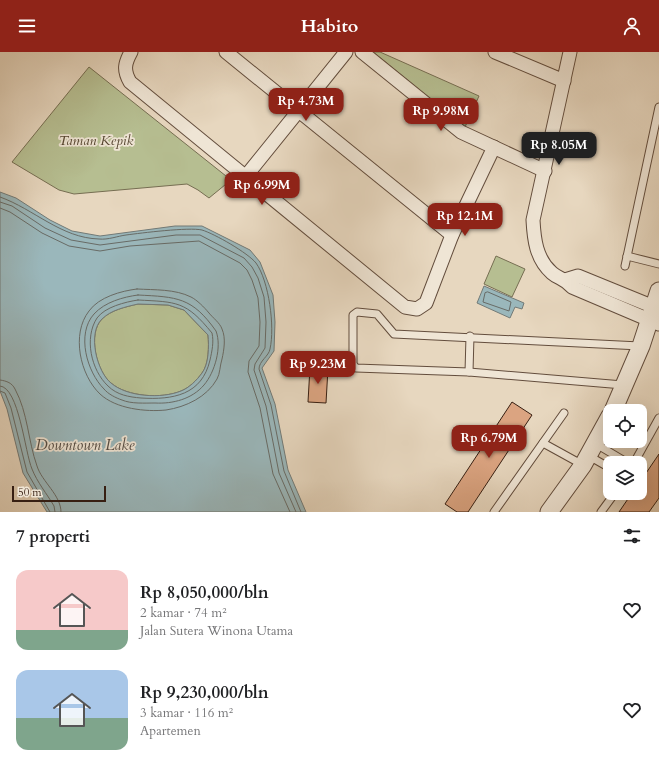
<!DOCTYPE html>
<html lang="id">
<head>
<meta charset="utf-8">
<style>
  body { margin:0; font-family:Cardo,serif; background:#f2f2f2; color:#202124; height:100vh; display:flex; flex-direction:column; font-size:15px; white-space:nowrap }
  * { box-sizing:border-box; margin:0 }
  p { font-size:13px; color:#757577 }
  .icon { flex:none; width:22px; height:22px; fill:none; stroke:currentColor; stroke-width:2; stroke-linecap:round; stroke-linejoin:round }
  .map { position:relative; height:460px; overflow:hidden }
  .side { display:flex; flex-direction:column; background:#fff; flex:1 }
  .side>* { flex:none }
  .buttons { position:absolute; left:603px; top:352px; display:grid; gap:8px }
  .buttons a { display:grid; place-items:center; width:44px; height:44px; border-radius:8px; background:#fff; box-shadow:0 4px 16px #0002; font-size:20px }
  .scale { position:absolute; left:12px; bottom:10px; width:94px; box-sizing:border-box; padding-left:4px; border:2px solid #371f12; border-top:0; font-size:11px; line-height:14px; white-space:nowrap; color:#371f12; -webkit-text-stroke:3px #efe5d5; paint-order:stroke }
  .price { position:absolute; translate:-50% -34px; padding:0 9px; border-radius:8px; background:#8f2418; color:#fff; font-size:13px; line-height:26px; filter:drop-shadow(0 1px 2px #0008) }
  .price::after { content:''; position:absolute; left:50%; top:24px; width:12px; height:9px; margin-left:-6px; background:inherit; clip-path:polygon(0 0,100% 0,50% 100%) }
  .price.on { background:#222; color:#fff }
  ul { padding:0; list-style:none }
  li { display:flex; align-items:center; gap:12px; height:100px; padding:0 16px }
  li span { display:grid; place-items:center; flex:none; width:112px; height:80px; border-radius:12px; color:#555 }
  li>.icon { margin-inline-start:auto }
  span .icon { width:48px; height:48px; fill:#fffc; stroke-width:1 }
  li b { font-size:17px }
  h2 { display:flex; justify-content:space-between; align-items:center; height:48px; padding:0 16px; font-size:17px }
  header { display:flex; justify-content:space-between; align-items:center; height:52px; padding:0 16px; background:#8f2418; color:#fff; font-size:18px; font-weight:700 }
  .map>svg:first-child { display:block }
  .green { fill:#b6be91; stroke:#766e52 }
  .water { fill:#9ab7bb; stroke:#727a77; fill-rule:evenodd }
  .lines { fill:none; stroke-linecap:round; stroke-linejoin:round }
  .shore { stroke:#686b66; stroke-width:1 }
  .building { fill:#dba481; stroke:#371f12 }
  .service-casing { stroke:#634d3d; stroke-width:9 }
  .minor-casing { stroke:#634d3d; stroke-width:15 }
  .tertiary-casing { stroke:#634d3d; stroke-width:19 }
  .service { stroke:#efe5d5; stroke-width:7 }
  .minor { stroke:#efe5d5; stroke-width:13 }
  .tertiary { stroke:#efe5d5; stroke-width:17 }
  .labels { text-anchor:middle; stroke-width:3.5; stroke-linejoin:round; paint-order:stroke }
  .park-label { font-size:14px; font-style:italic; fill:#574732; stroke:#efe5d5 }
  .water-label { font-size:15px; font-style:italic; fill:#554d45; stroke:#efe5d5 }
</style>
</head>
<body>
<header><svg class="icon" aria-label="menu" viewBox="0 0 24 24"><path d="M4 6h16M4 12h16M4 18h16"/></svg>Habito<svg class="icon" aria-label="person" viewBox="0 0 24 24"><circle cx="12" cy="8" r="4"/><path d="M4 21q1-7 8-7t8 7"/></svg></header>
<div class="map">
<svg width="659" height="460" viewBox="0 0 659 460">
  <rect width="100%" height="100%" fill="#e7d7bf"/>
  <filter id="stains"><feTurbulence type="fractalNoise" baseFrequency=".005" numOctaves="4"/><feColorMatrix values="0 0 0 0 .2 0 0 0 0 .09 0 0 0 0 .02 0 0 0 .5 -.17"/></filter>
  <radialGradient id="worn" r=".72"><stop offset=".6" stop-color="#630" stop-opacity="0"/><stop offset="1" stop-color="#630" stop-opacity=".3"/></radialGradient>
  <g class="green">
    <polygon points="373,0 380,0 479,44 465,75"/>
    <polygon points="89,15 231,128 209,146 198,138 187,132 74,142 59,138 12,110"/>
    <polygon points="496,204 525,217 512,245 484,232"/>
    <path d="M138,252L168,253L184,258L208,283C209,294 209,312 202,321C197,328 189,336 181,339C162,347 127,345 111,331C97,320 87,282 102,267C111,258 125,255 138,252Z"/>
  </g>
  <g class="water">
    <path d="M0,140L16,146L50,168L72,179L100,184L175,174H202L250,198L260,210L273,243L275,270L274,299L262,316L275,352L288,418L306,460H47L23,421L7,357L0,339ZM138,252L168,253L184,258L208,283C209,294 209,312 202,321C197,328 189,336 181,339C162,347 127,345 111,331C97,320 87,281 102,267C111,258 125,255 138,252Z"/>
    <polygon points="484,234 524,251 522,257 515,255 510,266 477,251"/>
  </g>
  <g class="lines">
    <g class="shore">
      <path d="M0,145C34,157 61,186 99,187C108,188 118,184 126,183C141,181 189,175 202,178C215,182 248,201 256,211C269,229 275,275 270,297C269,304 259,309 259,317L271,353L284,419L301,460"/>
      <polyline points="0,150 12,154 45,176 71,188 100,193 176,183 200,183 244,206 252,215 258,226 264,245 266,270 265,296 255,312 254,318 266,354 279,421 296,460"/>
      <polyline points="0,156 10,160 42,181 69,194 100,199 130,194 199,189 240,211 247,218 252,228 258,246 260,270 259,294 249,309 248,320 260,356 273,422 290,460"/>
      <path d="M137,237C155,238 175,237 191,245C197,248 204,255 209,261C213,266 220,271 222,277C226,286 224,298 222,307C220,313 220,322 217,327C207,345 186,355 166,358C146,360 116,357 100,342C80,323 71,282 89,259C99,245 121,239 137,237Z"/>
      <polygon points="488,240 511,250 509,259 483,250 485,241"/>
      <path d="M138,243C177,245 192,245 216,279C222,295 215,320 204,333C192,347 173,352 155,351C145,351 131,352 122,348C116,346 108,342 104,337C87,320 76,282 94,262C105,250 123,245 138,243Z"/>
      <path d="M138,248C177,250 186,249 212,281C214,290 212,299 210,308C202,343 173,348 141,346C129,345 117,343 108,334C91,318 84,286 97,266C105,255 125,250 138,248Z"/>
      <path d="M0,328C7,329 12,331 15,337C28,361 28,389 37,414C42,430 61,443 61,460"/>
      <path d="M0,334C19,335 25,401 32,417C37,430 47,442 54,454L55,460"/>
      <polyline points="0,339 5,341 11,356 27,420 50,460"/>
    </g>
  </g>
  <g class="building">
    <polygon points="310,315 328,316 326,351 308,350"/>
    <polygon points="512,350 532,363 468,460 457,460 445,452"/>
    <polygon points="659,402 659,446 649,460 619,460 632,441 640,441 640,430"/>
  </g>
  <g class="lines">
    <g class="service-casing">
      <g id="service">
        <polyline points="627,204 659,212"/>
        <polyline points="625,214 659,55"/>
        <polyline points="469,320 470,284"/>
        <polyline points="623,333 469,320 356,316 353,312 353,263 357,260 377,262 394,282 640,294"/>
        <polyline points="543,391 583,413"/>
        <polyline points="596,392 628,411"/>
        <polyline points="589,404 610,416"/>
        <polyline points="634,411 659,366"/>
        <polyline points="494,460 564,361"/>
        <polyline points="601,460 615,441"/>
      </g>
    </g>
    <g class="minor-casing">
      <g id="minor">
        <path d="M131,0C125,11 123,18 130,30L405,255L417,257L426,251L452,183L494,95"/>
        <polyline points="226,0 452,183"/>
        <polyline points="362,0 461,80 545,119"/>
        <polyline points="495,0 564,29"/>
        <path d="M570,0L533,168C534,187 536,207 552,221C559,227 564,226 572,235L659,272"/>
        <polyline points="246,124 346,0"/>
        <polyline points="565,228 578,224 654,255"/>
      </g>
    </g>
    <g class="tertiary-casing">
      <g id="tertiary">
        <polyline points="613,359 641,294 659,239"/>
        <polyline points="549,460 583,413 610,364"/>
      </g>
    </g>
    <use href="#service" class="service"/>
    <use href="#minor" class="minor"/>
    <use href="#tertiary" class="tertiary"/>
  </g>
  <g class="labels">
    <g class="park-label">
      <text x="96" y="93">Taman Kepik</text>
    </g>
    <g class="water-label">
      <text x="85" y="398">Downtown Lake</text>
    </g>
  </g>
  <rect width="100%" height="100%" filter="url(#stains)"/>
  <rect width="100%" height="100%" fill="url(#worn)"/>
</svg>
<div class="buttons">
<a><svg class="icon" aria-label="locate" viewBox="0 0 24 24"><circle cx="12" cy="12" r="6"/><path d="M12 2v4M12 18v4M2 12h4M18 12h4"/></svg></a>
<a><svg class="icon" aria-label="layers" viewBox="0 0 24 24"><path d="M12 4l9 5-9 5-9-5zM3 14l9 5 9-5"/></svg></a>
</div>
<div class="scale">50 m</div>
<b class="price" style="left:306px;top:70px">Rp 4.73M</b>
<b class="price" style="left:441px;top:80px">Rp 9.98M</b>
<b class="price on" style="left:559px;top:114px">Rp 8.05M</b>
<b class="price" style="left:262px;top:154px">Rp 6.99M</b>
<b class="price" style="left:465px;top:185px">Rp 12.1M</b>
<b class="price" style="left:318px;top:333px">Rp 9.23M</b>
<b class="price" style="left:489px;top:407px">Rp 6.79M</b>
</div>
<section class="side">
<h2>7 properti<svg class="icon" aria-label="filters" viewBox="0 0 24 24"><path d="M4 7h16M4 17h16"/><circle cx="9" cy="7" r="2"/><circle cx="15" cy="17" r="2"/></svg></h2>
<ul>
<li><span style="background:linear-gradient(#f6c9c9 75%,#7fa58c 0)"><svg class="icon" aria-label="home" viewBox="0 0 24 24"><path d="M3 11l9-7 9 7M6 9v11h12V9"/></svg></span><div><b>Rp 8,050,000/bln</b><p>2 kamar · 74 m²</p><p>Jalan Sutera Winona Utama</p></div><svg class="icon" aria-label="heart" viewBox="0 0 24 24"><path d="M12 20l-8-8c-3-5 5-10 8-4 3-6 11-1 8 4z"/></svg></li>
<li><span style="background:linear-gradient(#a9c7e8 60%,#7fa58c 0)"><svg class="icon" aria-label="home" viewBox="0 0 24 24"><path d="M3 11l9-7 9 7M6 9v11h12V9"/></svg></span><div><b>Rp 9,230,000/bln</b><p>3 kamar · 116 m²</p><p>Apartemen</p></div><svg class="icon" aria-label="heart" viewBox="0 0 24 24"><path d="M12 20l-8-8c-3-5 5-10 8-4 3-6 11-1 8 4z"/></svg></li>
</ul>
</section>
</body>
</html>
